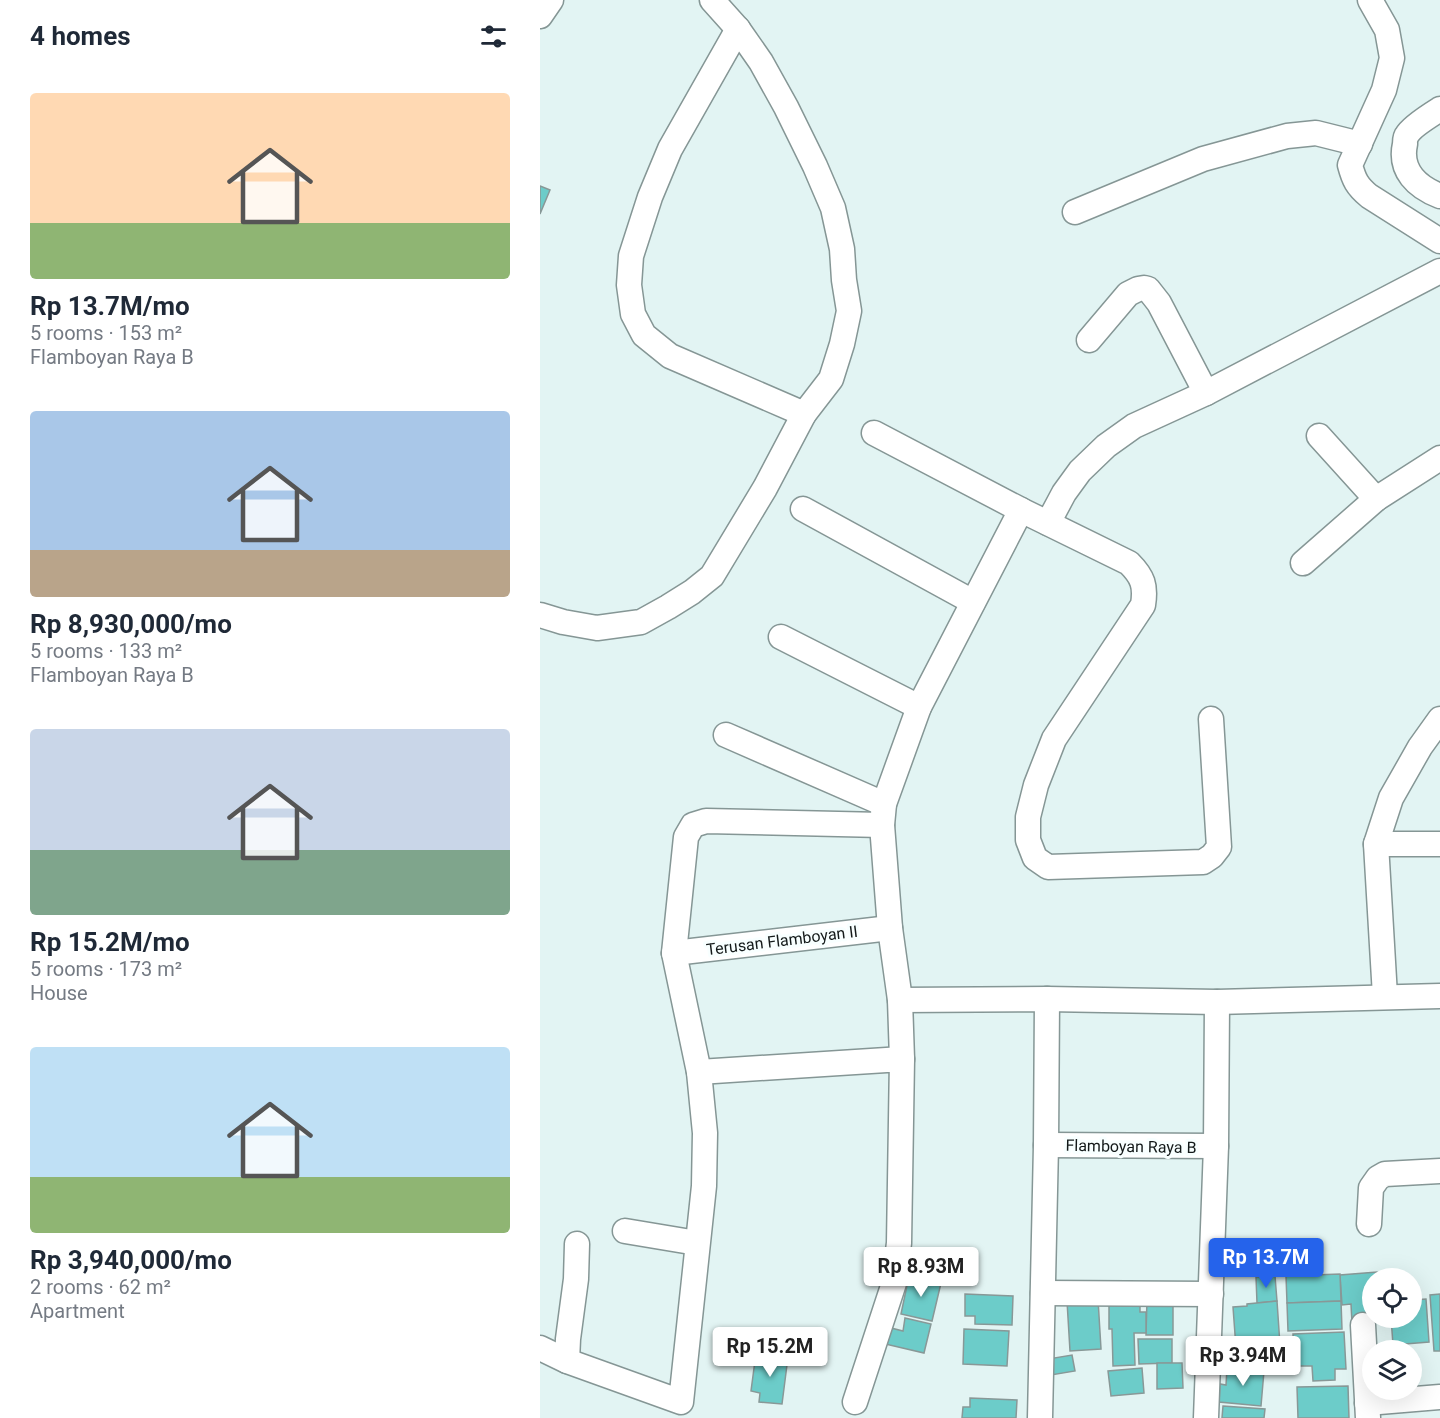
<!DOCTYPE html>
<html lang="en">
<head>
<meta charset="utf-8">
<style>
  body { margin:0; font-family:Roboto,sans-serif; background:#f2f2f3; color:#1f2937; height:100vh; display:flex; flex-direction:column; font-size:22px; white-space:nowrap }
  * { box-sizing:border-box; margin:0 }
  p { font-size:20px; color:#747a83 }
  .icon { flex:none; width:33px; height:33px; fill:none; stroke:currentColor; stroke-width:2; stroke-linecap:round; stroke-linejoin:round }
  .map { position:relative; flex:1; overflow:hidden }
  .details { display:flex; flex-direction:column; background:#fff; width:540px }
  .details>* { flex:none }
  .fabs { position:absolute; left:822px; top:1268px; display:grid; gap:12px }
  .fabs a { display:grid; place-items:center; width:60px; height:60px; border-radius:50%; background:#fff; box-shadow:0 6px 24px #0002; font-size:30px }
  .price { position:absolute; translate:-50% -51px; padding:0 14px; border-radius:6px; background:#fff; color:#222; font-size:20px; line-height:39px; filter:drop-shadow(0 2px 3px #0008) }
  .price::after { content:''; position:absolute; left:50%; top:36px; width:18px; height:14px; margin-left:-9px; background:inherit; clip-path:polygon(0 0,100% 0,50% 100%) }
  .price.current { background:#2563eb; color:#fff }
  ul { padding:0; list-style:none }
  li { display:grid; align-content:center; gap:12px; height:318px; padding:0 30px }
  li span { display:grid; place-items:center; height:186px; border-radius:6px; color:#555 }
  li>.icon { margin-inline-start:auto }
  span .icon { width:108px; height:108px; fill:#fffc; stroke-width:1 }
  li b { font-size:26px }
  h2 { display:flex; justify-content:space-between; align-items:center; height:72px; padding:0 30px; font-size:26px }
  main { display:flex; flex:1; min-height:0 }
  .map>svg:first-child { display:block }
  .building { fill:#6cccc9; stroke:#889897; stroke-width:1.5 }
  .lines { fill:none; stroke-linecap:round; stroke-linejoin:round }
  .street-casing { stroke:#859695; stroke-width:27 }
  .street { stroke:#fff; stroke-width:24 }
  .labels { text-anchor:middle; stroke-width:6; stroke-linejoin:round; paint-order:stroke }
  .street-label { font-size:16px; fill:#131919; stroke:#f8ffff }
</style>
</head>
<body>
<main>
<section class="details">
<h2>4 homes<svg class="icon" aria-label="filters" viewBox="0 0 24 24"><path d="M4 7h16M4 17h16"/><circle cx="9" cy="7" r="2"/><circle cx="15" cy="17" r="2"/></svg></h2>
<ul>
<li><span style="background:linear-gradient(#ffd9b3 70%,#8fb573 0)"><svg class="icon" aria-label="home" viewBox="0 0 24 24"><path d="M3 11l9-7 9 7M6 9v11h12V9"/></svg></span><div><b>Rp 13.7M/mo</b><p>5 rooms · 153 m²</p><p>Flamboyan Raya B</p></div></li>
<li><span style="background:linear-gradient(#a9c7e8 75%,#b9a48a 0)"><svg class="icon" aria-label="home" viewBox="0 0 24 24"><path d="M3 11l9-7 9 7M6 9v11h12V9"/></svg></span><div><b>Rp 8,930,000/mo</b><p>5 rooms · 133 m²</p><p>Flamboyan Raya B</p></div></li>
<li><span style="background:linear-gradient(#c9d6e8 65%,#7fa58c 0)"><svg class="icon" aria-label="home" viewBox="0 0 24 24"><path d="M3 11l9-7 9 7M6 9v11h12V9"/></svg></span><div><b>Rp 15.2M/mo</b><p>5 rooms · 173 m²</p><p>House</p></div></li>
<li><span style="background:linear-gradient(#bfe0f5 70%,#8fb573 0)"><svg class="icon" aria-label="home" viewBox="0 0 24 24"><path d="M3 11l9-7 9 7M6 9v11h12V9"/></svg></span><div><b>Rp 3,940,000/mo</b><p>2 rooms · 62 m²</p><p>Apartment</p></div></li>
</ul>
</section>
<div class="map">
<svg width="900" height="1418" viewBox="0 0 900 1418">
  <rect width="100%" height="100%" fill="#e2f4f3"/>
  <g class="building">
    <polygon points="0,186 10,190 0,214"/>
    <polygon points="837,1272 838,1278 832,1278 832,1302 833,1321 812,1323 811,1304 802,1305 800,1275"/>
    <polygon points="800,1274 801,1301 747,1303 746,1276"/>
    <polygon points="369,1276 401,1283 392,1321 361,1314"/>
    <polygon points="735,1276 737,1301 717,1303 716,1277"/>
    <polygon points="425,1294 473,1296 472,1325 435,1324 435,1316 425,1316"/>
    <polygon points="900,1294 900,1351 894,1351 890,1295"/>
    <polygon points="558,1299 561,1349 530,1351 527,1301"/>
    <polygon points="607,1299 633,1300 633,1335 606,1335"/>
    <polygon points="886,1299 889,1342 853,1345 851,1317 872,1317 872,1300"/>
    <polygon points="600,1301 600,1312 606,1312 606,1333 594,1333 595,1365 573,1366 572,1329 569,1329 569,1302"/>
    <polygon points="737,1301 740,1345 696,1348 693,1307 707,1306 707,1304"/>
    <polygon points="801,1301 802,1329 748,1331 747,1303"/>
    <polygon points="365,1318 391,1324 384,1353 341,1343 343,1334 349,1336 351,1328 363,1331"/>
    <polygon points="424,1329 469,1331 467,1366 423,1364"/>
    <polygon points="804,1332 806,1369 795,1369 795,1380 773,1381 772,1366 754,1366 753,1334"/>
    <polygon points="598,1339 632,1339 632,1363 599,1364"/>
    <polygon points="216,1353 248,1357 242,1404 219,1402 220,1393 211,1391"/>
    <polygon points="532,1355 535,1371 511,1375 508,1359"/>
    <polygon points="617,1363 642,1363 643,1388 617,1389"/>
    <polygon points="602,1368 604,1393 571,1396 568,1371"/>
    <polygon points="687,1368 724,1371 721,1406 679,1402 680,1384 686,1385"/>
    <polygon points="808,1386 809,1418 758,1418 757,1387"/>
    <polygon points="430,1398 477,1400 476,1418 422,1418 423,1407 430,1407"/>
    <polygon points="683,1406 725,1409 724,1418 682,1418"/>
  </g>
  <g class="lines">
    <g class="street-casing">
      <g id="street">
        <path d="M830,0L847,30L852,58L844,90L810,165C814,180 817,186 829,196L900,241"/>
        <polyline points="0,16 11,0"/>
        <polyline points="198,29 130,149 110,197 91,256 89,285 93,314 104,335 130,356 264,414"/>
        <path d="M900,109C892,114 871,127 867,135C865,137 865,141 865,144C859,171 877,187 900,196"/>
        <polyline points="535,212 663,159 747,136 776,133 820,144"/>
        <polyline points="549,340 588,294 598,289 604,288 608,289 619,303 666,393"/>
        <path d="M334,433L481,510L589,563C603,577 606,586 603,605L514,739L496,785L488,817V840L495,858L508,867L663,862L672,856L679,847L671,719"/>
        <polyline points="779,436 836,499"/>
        <polyline points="263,509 433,602"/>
        <polyline points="508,523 524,493 540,471 566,446 594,426 666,393 900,271"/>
        <polyline points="763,563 836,499 900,458"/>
        <polyline points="0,615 23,622 57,628 101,622 128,607 152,592 172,576 225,488 264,414 291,379 302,344 309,311 304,280 302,249 293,208 275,166 246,107 221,62 198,29 172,0"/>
        <polyline points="241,637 379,707"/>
        <polyline points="186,735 344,804"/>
        <polyline points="836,844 900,844"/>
        <polyline points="134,953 350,928"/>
        <polyline points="845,996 836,844 851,798 880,747 900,719"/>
        <polyline points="360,1000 507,999 677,1002 900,996"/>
        <polyline points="362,1059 360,1000 350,928 342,825 344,804 379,707 481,510"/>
        <polyline points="159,1072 362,1059 359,1243 354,1283 315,1402"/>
        <polyline points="506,1145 676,1146"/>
        <polyline points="829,1224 831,1188 838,1178 845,1174 900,1171"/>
        <polyline points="85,1231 157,1243"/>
        <polyline points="503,1293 671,1294"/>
        <polyline points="823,1325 828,1418"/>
        <polyline points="0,1348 27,1361 141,1402 164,1186 165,1133 159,1072 134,953 146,837 153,825 166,821 342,825"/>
        <polyline points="27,1361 28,1339 36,1279 37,1244"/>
        <polyline points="827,1403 900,1397"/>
        <polyline points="500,1418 506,1145 507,999"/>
        <polyline points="666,1418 676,1146 677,1002"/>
      </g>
    </g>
    <use href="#street" class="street"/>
  </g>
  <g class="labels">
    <g class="street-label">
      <text transform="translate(242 940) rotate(-7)" y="6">Terusan Flamboyan II</text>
      <text transform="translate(591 1146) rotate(1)" y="6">Flamboyan Raya B</text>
    </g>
  </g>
</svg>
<div class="fabs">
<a><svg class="icon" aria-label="locate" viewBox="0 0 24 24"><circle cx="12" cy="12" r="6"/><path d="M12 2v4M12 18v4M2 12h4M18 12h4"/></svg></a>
<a><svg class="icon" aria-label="layers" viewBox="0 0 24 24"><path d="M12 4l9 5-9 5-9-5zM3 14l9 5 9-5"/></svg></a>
</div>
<b class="price current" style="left:726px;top:1289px">Rp 13.7M</b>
<b class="price" style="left:381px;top:1298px">Rp 8.93M</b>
<b class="price" style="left:230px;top:1378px">Rp 15.2M</b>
<b class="price" style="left:703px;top:1387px">Rp 3.94M</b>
</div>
</main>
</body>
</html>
